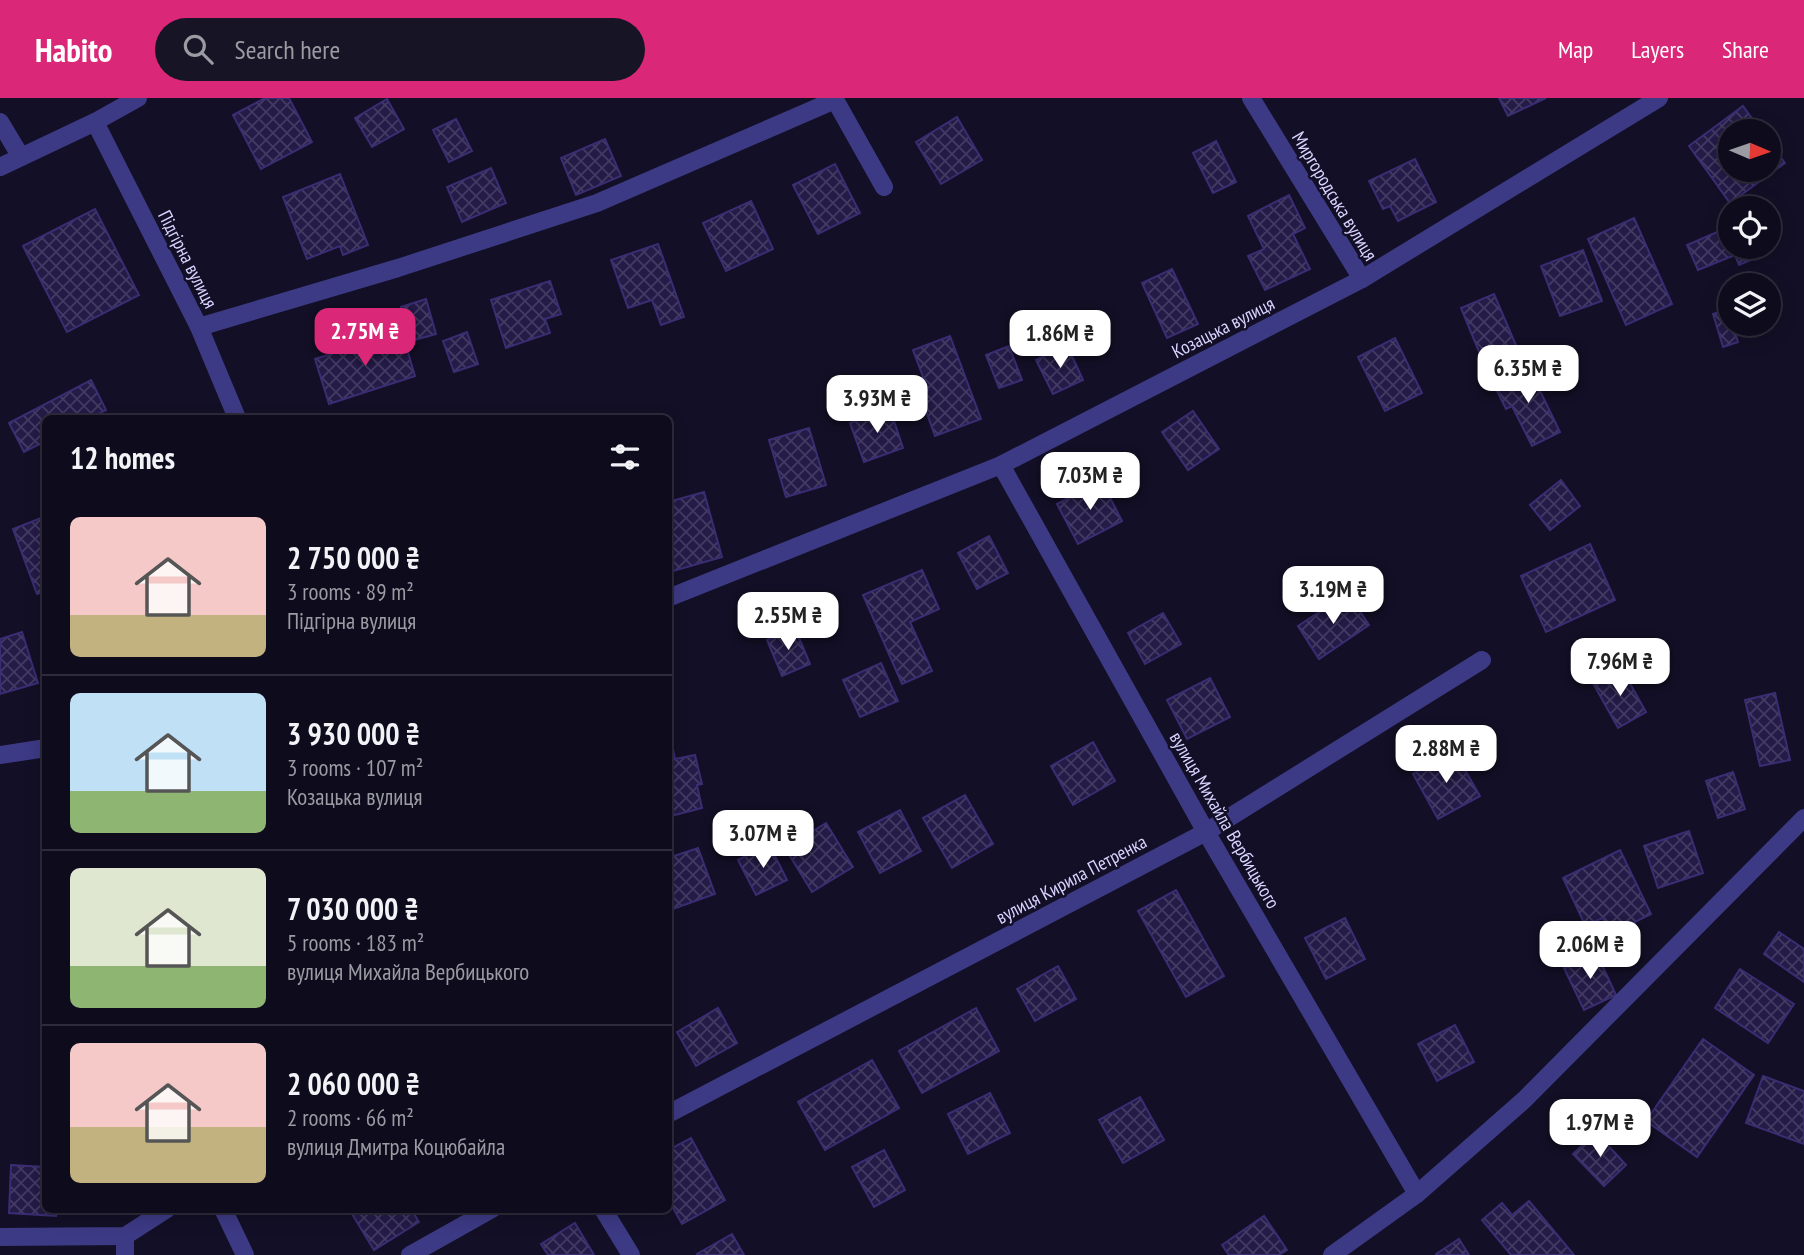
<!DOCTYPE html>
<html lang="en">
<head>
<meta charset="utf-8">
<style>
  body { margin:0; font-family:"PT Sans Narrow",sans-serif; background:#171425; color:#f1f3f6; height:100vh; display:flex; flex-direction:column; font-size:26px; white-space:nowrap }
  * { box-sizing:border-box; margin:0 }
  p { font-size:23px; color:#9b9ba3 }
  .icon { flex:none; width:38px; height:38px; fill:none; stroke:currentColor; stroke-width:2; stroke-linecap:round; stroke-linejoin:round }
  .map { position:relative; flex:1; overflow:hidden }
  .side { position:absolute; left:42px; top:317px; width:630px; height:798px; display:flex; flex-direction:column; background:#0e0b1c; border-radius:10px; box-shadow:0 4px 18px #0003,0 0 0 2px #2e2b3b }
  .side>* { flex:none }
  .needle { width:46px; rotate:92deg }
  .controls { position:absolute; left:1718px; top:21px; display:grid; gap:14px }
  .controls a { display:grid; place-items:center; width:63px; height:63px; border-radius:50%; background:#0e0b1c; box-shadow:0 4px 18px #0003,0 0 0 2px #2e2b3b; font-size:35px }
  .price { position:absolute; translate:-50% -60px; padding:0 16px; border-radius:14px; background:#fff; color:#222; font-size:23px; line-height:46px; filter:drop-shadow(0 2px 4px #0008) }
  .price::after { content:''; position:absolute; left:50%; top:42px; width:21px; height:16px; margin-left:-10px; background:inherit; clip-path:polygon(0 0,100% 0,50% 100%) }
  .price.active { background:#db2777; color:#fff }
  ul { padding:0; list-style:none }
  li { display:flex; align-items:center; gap:21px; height:175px; padding:0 28px }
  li+li { border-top:2px solid #2e2b3b }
  li span { display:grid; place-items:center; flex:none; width:196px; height:140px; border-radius:10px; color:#555 }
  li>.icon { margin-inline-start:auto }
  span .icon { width:84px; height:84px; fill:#fffc; stroke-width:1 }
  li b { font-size:30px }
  h2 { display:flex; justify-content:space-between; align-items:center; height:84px; padding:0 28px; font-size:30px }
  header { display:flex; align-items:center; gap:42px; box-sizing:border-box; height:98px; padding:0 35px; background:#db2777; color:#fff }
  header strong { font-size:33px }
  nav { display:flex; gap:38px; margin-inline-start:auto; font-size:24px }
  .search { width:490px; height:63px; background:#171425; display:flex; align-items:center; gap:18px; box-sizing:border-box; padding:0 24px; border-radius:38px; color:#9b9ba3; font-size:26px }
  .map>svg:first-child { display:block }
  .building { fill:url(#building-cross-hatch); stroke:#3b2d73; stroke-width:2 }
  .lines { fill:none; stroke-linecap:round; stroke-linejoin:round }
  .minor { stroke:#3d3a85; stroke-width:18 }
  .labels { text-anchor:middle; stroke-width:5; stroke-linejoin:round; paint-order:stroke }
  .street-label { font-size:19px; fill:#d9d4ff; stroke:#130f26 }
</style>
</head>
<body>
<header>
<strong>Habito</strong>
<div class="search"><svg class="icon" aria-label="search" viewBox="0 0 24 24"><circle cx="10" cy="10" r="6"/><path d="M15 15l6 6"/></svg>Search here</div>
<nav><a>Map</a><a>Layers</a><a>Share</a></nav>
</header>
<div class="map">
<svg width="1804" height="1157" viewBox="0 0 1804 1157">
  <defs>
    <pattern id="building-cross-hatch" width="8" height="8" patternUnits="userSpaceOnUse" patternTransform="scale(1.75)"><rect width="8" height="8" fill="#241b47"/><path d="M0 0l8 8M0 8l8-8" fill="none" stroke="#433b63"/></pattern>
  </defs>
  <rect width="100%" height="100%" fill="#130f26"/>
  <g class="building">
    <polygon points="265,0 289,0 312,44 261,71 233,17"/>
    <polygon points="1499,0 1546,0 1508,18"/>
    <polygon points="387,1 404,31 372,49 355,20"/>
    <polygon points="1743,8 1761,33 1731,33 1731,72 1769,72 1769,44 1785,65 1730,105 1689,48"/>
    <polygon points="957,19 982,62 941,86 916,44"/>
    <polygon points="456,21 472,53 449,64 433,32"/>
    <polygon points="605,41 621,78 576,97 561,60"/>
    <polygon points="1216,43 1236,84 1213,95 1193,55"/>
    <polygon points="1415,61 1436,104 1398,123 1390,108 1383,111 1369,83"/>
    <polygon points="835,66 860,115 818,136 793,87"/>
    <polygon points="491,70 506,105 462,124 447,89"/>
    <polygon points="340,76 368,147 343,157 340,148 307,161 283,99"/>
    <polygon points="1289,97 1305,130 1293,136 1310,171 1265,192 1248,158 1264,151 1248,118"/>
    <polygon points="751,103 773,151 726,173 703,125"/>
    <polygon points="95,111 139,197 67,234 23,148"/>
    <polygon points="1634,120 1672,206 1626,227 1588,141"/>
    <polygon points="1731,128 1731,149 1760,149 1763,157 1739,167 1735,157 1698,172 1687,147"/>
    <polygon points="658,146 684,219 661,227 652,202 628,210 611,162"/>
    <polygon points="1583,152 1602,203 1560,218 1541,168"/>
    <polygon points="1172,171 1198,226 1167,240 1142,185"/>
    <polygon points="550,183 561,216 545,221 550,235 506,250 491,202"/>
    <polygon points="1494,196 1518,252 1484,266 1461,210"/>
    <polygon points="426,201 436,236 411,243 401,209"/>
    <polygon points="1728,211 1738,244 1723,249 1713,216"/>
    <polygon points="402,234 415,278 329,306 315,261"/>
    <polygon points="467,234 478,266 454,274 443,243"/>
    <polygon points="950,238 981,321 935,338 920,296 928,292 913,252"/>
    <polygon points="1395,240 1422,295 1385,313 1358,259"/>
    <polygon points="1067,247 1083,282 1053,296 1036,262"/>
    <polygon points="1009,248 1022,282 999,290 986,257"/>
    <polygon points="1528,268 1560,334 1532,348 1512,308 1506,311 1493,285"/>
    <polygon points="91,282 106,312 90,320 46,320 46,343 24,354 9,325"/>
    <polygon points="890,311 903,350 864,364 850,325"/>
    <polygon points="1193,313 1219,351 1188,372 1162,334"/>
    <polygon points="809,330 826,387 786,399 769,342"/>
    <polygon points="1101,382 1122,423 1078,446 1057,406"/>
    <polygon points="1561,382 1580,408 1550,432 1530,407"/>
    <polygon points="704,394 722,459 673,473 668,457 668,404"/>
    <polygon points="46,418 46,493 37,496 13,431"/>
    <polygon points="989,438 1008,475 977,491 958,455"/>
    <polygon points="1590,446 1615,502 1546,534 1521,478"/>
    <polygon points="922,472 939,511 910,524 932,573 902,586 863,497"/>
    <polygon points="1348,495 1369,527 1319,561 1298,528"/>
    <polygon points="1163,515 1181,546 1145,566 1128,535"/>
    <polygon points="795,530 810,566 782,578 767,542"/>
    <polygon points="22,534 38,585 0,596 0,541"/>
    <polygon points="881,565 898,603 860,619 843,582"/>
    <polygon points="1622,571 1646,614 1618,630 1594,587"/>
    <polygon points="1210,580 1230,619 1187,641 1167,602"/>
    <polygon points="1775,595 1790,662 1760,668 1745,602"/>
    <polygon points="1093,644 1115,683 1073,707 1051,668"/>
    <polygon points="673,651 675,661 695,657 702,686 697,687 702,710 671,718 668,708 668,652"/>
    <polygon points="1454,653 1480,698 1438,721 1413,676"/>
    <polygon points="1733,674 1745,711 1718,720 1706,683"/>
    <polygon points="965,697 993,746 952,770 923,720"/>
    <polygon points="900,712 921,753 880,775 858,734"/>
    <polygon points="826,725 853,769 812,794 785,750"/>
    <polygon points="1689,733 1703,775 1658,790 1644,748"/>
    <polygon points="769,746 787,782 756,797 738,762"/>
    <polygon points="698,750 715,796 670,812 668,760"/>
    <polygon points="1620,752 1651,816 1611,836 1603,820 1585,827 1563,780"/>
    <polygon points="1176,792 1224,878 1186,899 1138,813"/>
    <polygon points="1345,820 1365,861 1326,881 1305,840"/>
    <polygon points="1779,834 1804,851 1804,884 1764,856"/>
    <polygon points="1596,854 1616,897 1584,912 1564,870"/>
    <polygon points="1058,868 1076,901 1035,923 1017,891"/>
    <polygon points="1740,871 1794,906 1768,945 1715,910"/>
    <polygon points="718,910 737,945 696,968 677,934"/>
    <polygon points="976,910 999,953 922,995 899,953"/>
    <polygon points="1455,927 1474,964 1437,983 1418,946"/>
    <polygon points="1703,941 1754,977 1697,1059 1646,1023"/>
    <polygon points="872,962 899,1010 825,1052 798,1004"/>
    <polygon points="1763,978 1804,993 1804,1046 1746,1025"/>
    <polygon points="990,995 1010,1035 968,1056 948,1016"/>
    <polygon points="1140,999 1164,1042 1123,1065 1099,1022"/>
    <polygon points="1596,1034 1626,1067 1604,1088 1573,1056"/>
    <polygon points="691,1040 725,1102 682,1126 668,1101 668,1052"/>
    <polygon points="884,1052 905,1092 874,1109 852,1069"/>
    <polygon points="11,1067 46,1069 46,1111 57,1111 56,1118 9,1115"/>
    <polygon points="1529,1103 1574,1157 1511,1157 1482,1122 1502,1105 1512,1117"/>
    <polygon points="349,1111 411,1111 419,1124 374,1152"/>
    <polygon points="1264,1118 1287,1152 1279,1157 1229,1157 1222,1147"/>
    <polygon points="575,1125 594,1157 548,1157 541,1146"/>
    <polygon points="732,1136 744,1157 698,1157 697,1156"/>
    <polygon points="1459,1141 1469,1157 1436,1157 1436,1156"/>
  </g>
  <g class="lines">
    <g class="minor">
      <polyline points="834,0 884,89"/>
      <polyline points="1251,0 1362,181"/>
      <polyline points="0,24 21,59"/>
      <polyline points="95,24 199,229 237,320"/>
      <polyline points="0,69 95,24 138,0"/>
      <polyline points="199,229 398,170 597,105 835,2"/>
      <polyline points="1001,367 1206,734 1417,1096"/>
      <polyline points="668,500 1001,367 1362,181 1659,0"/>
      <polyline points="0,657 46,650"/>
      <polyline points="668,1016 1206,734 1482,562"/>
      <polyline points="223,1111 245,1157"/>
      <polyline points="603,1111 631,1157"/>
      <polyline points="0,1139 125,1138 167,1111"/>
      <polyline points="125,1157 125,1138"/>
      <polyline points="410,1157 492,1111"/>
      <polyline points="1332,1157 1417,1096 1524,1002 1804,720"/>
    </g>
  </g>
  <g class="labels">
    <g class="street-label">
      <text transform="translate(1335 98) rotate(59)" y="7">Миргородська вулиця</text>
      <text transform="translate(188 161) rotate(63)" y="7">Підгірна вулиця</text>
      <text transform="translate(1223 229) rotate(-27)" y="7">Козацька вулиця</text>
      <text transform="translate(1225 722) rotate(60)" y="7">вулиця Михайла Вербицького</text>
      <text transform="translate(1071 781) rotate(-28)" y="7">вулиця Кирила Петренка</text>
    </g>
  </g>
</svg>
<div class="controls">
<a><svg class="needle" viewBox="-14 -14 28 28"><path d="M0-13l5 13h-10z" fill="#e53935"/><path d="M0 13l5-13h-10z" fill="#9b9ba3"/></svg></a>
<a><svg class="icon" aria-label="locate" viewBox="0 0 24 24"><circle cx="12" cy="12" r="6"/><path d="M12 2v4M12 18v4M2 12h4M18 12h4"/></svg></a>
<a><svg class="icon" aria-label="layers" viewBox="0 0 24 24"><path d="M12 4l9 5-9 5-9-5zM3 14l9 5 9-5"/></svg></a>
</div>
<b class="price active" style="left:365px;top:270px">2.75M ₴</b>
<b class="price" style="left:1060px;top:272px">1.86M ₴</b>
<b class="price" style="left:1528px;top:307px">6.35M ₴</b>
<b class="price" style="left:877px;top:337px">3.93M ₴</b>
<b class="price" style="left:1090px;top:414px">7.03M ₴</b>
<b class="price" style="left:1333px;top:528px">3.19M ₴</b>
<b class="price" style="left:788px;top:554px">2.55M ₴</b>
<b class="price" style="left:1620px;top:600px">7.96M ₴</b>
<b class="price" style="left:1446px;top:687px">2.88M ₴</b>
<b class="price" style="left:763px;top:772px">3.07M ₴</b>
<b class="price" style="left:1590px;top:883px">2.06M ₴</b>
<b class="price" style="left:1600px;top:1061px">1.97M ₴</b>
<section class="side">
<h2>12 homes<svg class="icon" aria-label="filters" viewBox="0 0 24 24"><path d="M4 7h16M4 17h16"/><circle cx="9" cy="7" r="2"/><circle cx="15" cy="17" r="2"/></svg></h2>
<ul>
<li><span style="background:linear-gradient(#f6c9c9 70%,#c2b280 0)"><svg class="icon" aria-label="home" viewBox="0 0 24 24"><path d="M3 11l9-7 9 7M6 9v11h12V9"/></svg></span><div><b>2 750 000 ₴</b><p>3 rooms · 89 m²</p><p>Підгірна вулиця</p></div></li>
<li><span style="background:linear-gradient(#bfe0f5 70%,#8fb573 0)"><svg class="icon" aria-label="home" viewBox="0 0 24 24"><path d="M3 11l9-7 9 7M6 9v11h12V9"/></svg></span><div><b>3 930 000 ₴</b><p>3 rooms · 107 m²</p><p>Козацька вулиця</p></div></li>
<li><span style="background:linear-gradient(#dfe7d0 70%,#8fb573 0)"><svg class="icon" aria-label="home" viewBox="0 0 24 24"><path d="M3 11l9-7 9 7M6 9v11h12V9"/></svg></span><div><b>7 030 000 ₴</b><p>5 rooms · 183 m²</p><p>вулиця Михайла Вербицького</p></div></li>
<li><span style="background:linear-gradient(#f6c9c9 60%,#c2b280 0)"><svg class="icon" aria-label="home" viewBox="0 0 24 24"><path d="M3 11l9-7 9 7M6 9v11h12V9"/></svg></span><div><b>2 060 000 ₴</b><p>2 rooms · 66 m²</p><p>вулиця Дмитра Коцюбайла</p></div></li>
</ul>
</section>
</div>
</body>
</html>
